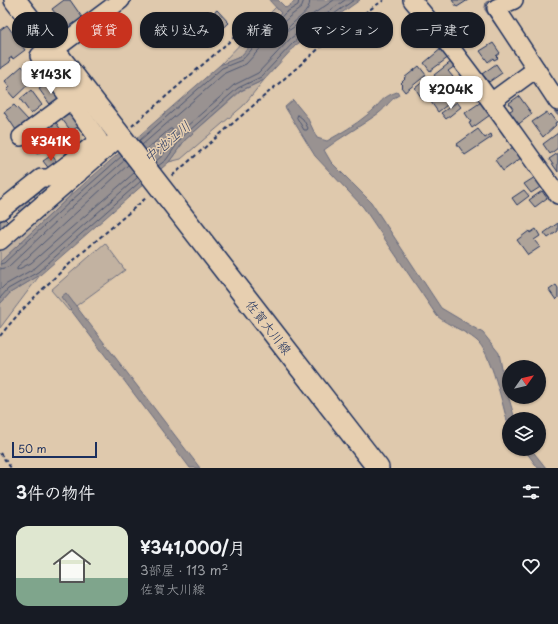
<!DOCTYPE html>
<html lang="ja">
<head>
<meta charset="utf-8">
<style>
  body { margin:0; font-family:"Playpen Sans","Klee One",sans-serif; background:#20242c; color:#f1f3f6; height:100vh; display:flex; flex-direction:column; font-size:15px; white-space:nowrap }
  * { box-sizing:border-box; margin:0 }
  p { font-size:13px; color:#9ea1a6 }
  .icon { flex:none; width:22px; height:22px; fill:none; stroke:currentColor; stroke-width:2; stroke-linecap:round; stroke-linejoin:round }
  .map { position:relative; height:468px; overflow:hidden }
  .panel { display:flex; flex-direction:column; background:#171b24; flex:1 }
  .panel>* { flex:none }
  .guide { position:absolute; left:12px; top:12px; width:534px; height:36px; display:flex; gap:8px }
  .needle { width:26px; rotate:56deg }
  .fabs { position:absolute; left:502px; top:360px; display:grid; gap:8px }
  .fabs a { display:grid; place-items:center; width:44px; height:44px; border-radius:50%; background:#171b24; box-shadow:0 1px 3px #0004; font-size:20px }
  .scale { position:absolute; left:12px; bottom:10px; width:85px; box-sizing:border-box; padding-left:4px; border:2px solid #1b2f5e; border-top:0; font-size:11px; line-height:14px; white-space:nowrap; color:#1b2f5e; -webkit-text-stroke:3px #e7cfb0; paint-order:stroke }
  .price { position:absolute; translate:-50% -34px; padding:0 9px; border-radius:8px; background:#fff; color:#222; font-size:13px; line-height:26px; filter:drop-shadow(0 1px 2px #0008) }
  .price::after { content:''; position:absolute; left:50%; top:24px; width:12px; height:9px; margin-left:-6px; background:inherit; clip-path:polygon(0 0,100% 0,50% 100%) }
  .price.current { background:#c8321e; color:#fff }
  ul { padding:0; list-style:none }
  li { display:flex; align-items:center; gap:12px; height:100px; padding:0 16px }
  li+li { border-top:1px solid #363941 }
  li span { display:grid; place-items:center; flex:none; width:112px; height:80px; border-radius:12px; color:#555 }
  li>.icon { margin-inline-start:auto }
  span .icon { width:48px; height:48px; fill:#fffc; stroke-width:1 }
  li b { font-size:17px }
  h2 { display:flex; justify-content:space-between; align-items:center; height:48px; padding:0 16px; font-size:17px }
  .pill { padding:0 14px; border-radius:16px; background:#171b24; box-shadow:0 1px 3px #0004; font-size:14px; line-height:36px }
  .pill.current { background:#c8321e; color:#fff }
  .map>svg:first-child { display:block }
  .green { fill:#c2b2a1; stroke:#6e7080 }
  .water { fill:#999291; stroke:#676a7d }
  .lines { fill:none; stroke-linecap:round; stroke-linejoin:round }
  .shore { stroke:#4d5772; stroke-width:1 }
  .stream { stroke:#676a7d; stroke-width:3.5 }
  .building { fill:#aea399; stroke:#1b2f5e }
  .minor-casing { stroke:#1b2f5e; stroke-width:20 }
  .major-casing { stroke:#1b2f5e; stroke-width:24 }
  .path { stroke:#1b2f5e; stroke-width:2; stroke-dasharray:4 3; stroke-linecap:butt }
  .minor { stroke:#e7cfb0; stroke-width:17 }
  .major { stroke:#e7cfb0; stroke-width:21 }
  .labels { text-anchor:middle; stroke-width:3; stroke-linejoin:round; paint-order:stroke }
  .street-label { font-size:13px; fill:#1b2f5e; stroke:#e7cfb0 }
  .water-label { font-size:14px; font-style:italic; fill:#2e3e66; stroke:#e7cfb0 }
</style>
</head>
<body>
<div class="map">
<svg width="558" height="468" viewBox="0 0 558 468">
  <rect width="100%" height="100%" fill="#dfc9ad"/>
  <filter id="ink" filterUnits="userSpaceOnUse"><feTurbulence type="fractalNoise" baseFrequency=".025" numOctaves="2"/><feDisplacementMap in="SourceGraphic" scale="8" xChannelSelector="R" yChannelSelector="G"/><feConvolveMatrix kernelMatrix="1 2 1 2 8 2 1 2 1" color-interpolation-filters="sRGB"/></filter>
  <g filter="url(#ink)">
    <g class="green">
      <polygon points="276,7 281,13 240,57 220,65"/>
      <polygon points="264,80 243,106 181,159 169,162 185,140 241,91"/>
      <polygon points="82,177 69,197 0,262 0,249"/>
      <polygon points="105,243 125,270 69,311 51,290"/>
      <polygon points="40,275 0,328 0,304 10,293"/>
    </g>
    <g class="water">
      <polygon points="269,0 278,0 286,8 297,0 360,0 296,45 264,80 240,91 185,140 169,162 40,275 10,293 0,304 0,262 69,197 220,65 240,57 281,13"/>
      <path d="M397,92L399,95C389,100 387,107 379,113C361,126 341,137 324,150L331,162L371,202L441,308L483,333L499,353L505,385L515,419H509V428C503,407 491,351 476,340C464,330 449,326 437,316L363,207L315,156L285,107L293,100L307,117L317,138L327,141C341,133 355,125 367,115C381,105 379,98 397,92Z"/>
      <polygon points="66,293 200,468 190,468 61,297"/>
      <polygon points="524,449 531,449 546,468 538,468"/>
    </g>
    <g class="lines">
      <g class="shore">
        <path d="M310,0C310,14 295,19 287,29L288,31L334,0"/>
        <polygon points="298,115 303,119 308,128 307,130 304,130 297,118"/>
        <polyline points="139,141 222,68 242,60 285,13 298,5 299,0"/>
        <polyline points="142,145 225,73 246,64 289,17 301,8 304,0"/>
        <polyline points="146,150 170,129 173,129 158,152 152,157"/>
        <polyline points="155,162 162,156 179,133 234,85 258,73 291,38 345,0"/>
        <polyline points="128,165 17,267 17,270 31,263 134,173"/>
        <polyline points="158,166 166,160 182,137 238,88 261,77 294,42 354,0"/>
        <polyline points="0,264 4,263 72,200 122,156"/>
        <polyline points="0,269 8,267 75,204 125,160"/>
        <polyline points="0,290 5,285 35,268 138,177"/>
        <polyline points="0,298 8,289 38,272 141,181"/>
      </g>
      <g class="stream">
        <polyline points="494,0 487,3 486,9 498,26"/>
        <polyline points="553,107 558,114"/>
      </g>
    </g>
    <g class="building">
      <polygon points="64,0 70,0 84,20 71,29 63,18 60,20 52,9"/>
      <polygon points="452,0 468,0 457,7"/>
      <polygon points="217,10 229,23 218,33 206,19"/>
      <polygon points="7,25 25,50 13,59 12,57 9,59 10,62 0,69 0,30"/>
      <polygon points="493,43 500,53 496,56 498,58 494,60 493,58 488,62 480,51"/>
      <polygon points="442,48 449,57 430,71 424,63"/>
      <polygon points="452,61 455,66 448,71 453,77 442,86 434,75"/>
      <polygon points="496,64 502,73 489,82 482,74"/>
      <polygon points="22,66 30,75 28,76 32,81 14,98 7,90 10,87 5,81"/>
      <polygon points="419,66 426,75 405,92 401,87 403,85 401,83 405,79 404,78"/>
      <polygon points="429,77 438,89 423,100 415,88"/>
      <polygon points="466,82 471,89 464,94 459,88"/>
      <polygon points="48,83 53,90 55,88 64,99 52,107 39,89"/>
      <polygon points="451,87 454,92 451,93 455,99 438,112 431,102"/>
      <polygon points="31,90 42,105 31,114 20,99"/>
      <polygon points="519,96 532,114 516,126 507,113 513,109 509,103"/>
      <polygon points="457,102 461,107 446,119 441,113"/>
      <polygon points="481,102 490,115 472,128 469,123 471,122 465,113"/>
      <polygon points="14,105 29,121 16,130 4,112"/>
      <polygon points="71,107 81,125 71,131 59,115"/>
      <polygon points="547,112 549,116 551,114 557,122 555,123 556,125 543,137 532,122"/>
      <polygon points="55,121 63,133 58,137 56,134 52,137 45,128"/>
      <polygon points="478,129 485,138 491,134 492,137 465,155 457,144"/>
      <polygon points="38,132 48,146 37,154 27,140"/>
      <polygon points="558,133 558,148 550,154 543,144"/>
      <polygon points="68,134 78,147 70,152 69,150 65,153 57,142"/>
      <polygon points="513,147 521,158 503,171 495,160"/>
      <polygon points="558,153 558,172 549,159"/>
      <polygon points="52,155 58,164 50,170 43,161"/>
      <polygon points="535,177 542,186 531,193 524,184"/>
      <polygon points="44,185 50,192 39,202 33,195"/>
      <polygon points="524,190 529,196 517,205 512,198"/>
      <polygon points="542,191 547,198 535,207 529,200"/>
      <polygon points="26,197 32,205 22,214 15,207"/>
      <polygon points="4,218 10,224 0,233 0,222"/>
      <polygon points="558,223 558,231 548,238 544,233"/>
      <polygon points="536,229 540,236 534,240 540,247 528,255 517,240 529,231 530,233"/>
      <polygon points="556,285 558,288 558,298 556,300 549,290"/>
    </g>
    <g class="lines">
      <g class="minor-casing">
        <g id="minor">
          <path d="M412,0C465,62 510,129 558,195"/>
          <polyline points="514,0 496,8 558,102"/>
          <polyline points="50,45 39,56 99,140 67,165 78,174"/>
          <polyline points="54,50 121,0"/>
          <polyline points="492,101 536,69"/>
          <polyline points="21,137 71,100"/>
          <polyline points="0,211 41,178 49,178 67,165"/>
          <polyline points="0,241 121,136"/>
        </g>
      </g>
      <g class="major-casing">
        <polyline id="major" points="15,0 378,468"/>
      </g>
      <g class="path">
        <polyline points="132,126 261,14"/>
        <polyline points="172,176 345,26 384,0"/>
        <path d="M0,336C42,283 97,241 147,197"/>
        <polyline points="0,453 11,468"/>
      </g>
      <use href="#minor" class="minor"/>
      <use href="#major" class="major"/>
    </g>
  </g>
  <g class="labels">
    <g class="street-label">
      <text transform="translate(269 327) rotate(52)" y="5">佐賀大川線</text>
    </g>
    <g class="water-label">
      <text transform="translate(167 142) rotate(-40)" y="5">中池江川</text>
    </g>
  </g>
</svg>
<div class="fabs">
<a><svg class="needle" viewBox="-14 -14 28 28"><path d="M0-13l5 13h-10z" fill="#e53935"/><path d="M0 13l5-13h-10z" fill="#9ea1a6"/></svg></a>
<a><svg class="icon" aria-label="layers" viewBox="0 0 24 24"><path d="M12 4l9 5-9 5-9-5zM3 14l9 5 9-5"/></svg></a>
</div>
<div class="scale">50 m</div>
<b class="price" style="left:51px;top:95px">¥143K</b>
<b class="price" style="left:451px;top:110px">¥204K</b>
<b class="price current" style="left:51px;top:162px">¥341K</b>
<div class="guide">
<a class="pill">購入</a>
<a class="pill current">賃貸</a>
<a class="pill">絞り込み</a>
<a class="pill">新着</a>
<a class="pill">マンション</a>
<a class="pill">一戸建て</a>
</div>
</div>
<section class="panel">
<h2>3件の物件<svg class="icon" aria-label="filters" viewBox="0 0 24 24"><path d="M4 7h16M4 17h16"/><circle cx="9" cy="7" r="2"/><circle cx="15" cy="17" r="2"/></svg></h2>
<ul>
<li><span style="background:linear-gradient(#dfe7d0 65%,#7fa58c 0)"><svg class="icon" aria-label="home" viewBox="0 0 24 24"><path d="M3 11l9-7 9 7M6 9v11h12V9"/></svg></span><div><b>¥341,000/月</b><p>3部屋 · 113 m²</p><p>佐賀大川線</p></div><svg class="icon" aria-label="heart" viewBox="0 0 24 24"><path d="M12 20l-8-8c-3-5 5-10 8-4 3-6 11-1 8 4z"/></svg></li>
</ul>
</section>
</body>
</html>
